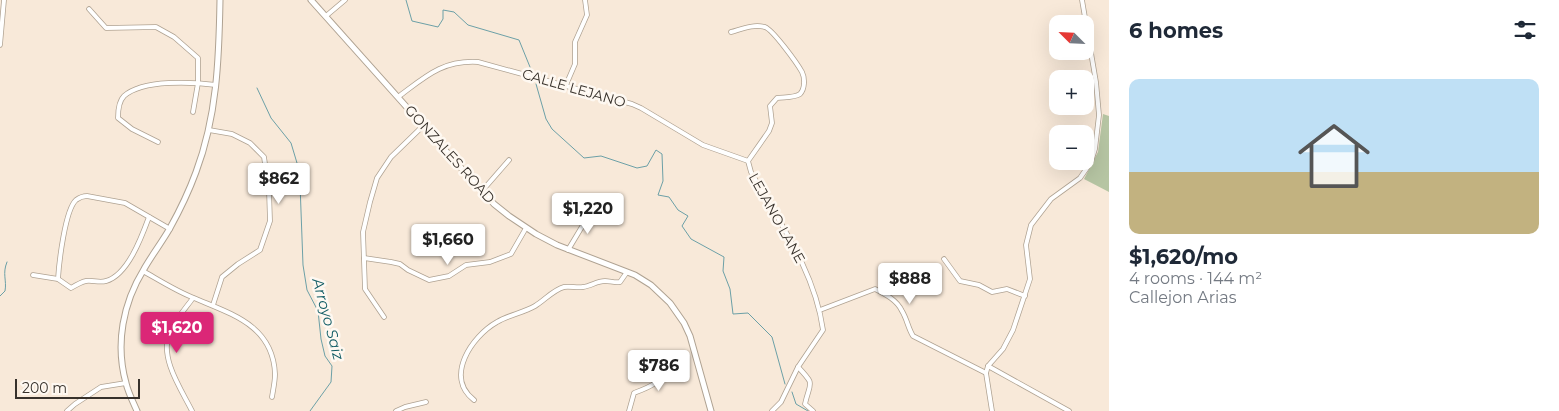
<!DOCTYPE html>
<html lang="en">
<head>
<meta charset="utf-8">
<style>
  body { margin:0; font-family:Montserrat,sans-serif; background:#f6f6f7; color:#1f2937; height:100vh; display:flex; flex-direction:column; font-size:19px; white-space:nowrap }
  * { box-sizing:border-box; margin:0 }
  p { font-size:16px; color:#747a83 }
  .icon { flex:none; width:28px; height:28px; fill:none; stroke:currentColor; stroke-width:2; stroke-linecap:round; stroke-linejoin:round }
  .map { position:relative; flex:1; overflow:hidden }
  .details { display:flex; flex-direction:column; background:#fff; width:450px }
  .details>* { flex:none }
  .needle { width:32px; rotate:294deg }
  .fabs { position:absolute; left:1049px; top:15px; display:grid; gap:10px }
  .fabs a { display:grid; place-items:center; width:45px; height:45px; border-radius:10px; background:#fff; box-shadow:0 5px 20px #0002; font-size:25px }
  .scale { position:absolute; left:15px; bottom:12px; width:125px; box-sizing:border-box; padding-left:5px; border:2px solid #37312b; border-top:0; font-size:14px; line-height:18px; white-space:nowrap; color:#37312b; -webkit-text-stroke:4px #fef8f1; paint-order:stroke }
  .price { position:absolute; translate:-50% -42px; padding:0 11px; border-radius:5px; background:#fff; color:#222; font-size:16px; line-height:32px; filter:drop-shadow(0 1px 2px #0008) }
  .price::after { content:''; position:absolute; left:50%; top:30px; width:15px; height:11px; margin-left:-8px; background:inherit; clip-path:polygon(0 0,100% 0,50% 100%) }
  .price.active { background:#db2777; color:#fff }
  ul { padding:0; list-style:none }
  li { display:grid; align-content:center; gap:10px; height:265px; padding:0 20px }
  li+li { border-top:1px solid #e0e1e3 }
  li span { display:grid; place-items:center; height:155px; border-radius:10px; color:#555 }
  li>.icon { margin-inline-start:auto }
  span .icon { width:90px; height:90px; fill:#fffc; stroke-width:1 }
  li b { font-size:21px }
  h2 { display:flex; justify-content:space-between; align-items:center; height:60px; padding:0 20px; font-size:21px }
  main { display:flex; flex:1; min-height:0 }
  .map>svg:first-child { display:block }
  .green { fill:#b6c5a3 }
  .lines { fill:none; stroke-linecap:round; stroke-linejoin:round }
  .stream { stroke:#6ca0a7; stroke-width:1 }
  .street-casing { stroke:#afa292; stroke-width:5.5 }
  .secondary-casing { stroke:#afa292; stroke-width:7 }
  .street { stroke:#fff; stroke-width:4 }
  .secondary { stroke:#fff; stroke-width:5 }
  .labels { text-anchor:middle; stroke-width:5; stroke-linejoin:round; paint-order:stroke }
  .street-label { font-size:14px; fill:#37312b; stroke:#fef8f1 }
  .water-label { font-size:15px; font-style:italic; fill:#105b64; stroke:#fef8f1 }
</style>
</head>
<body>
<main>
<div class="map">
<svg width="1109" height="411" viewBox="0 0 1109 411">
  <rect width="100%" height="100%" fill="#f8e9d9"/>
  <polygon class="green" points="1103,114 1109,116 1109,192 1084,179 1098,152"/>
  <g class="lines">
    <g class="stream">
      <polyline points="406,0 412,21 438,27 443,19 443,10 454,12 468,25 519,40 530,67"/>
      <polyline points="536,84 546,119 552,129 584,158 601,156 637,168 647,166 656,150 662,154 663,181 658,195 669,197 678,210 688,216 682,226 691,239 724,257 723,271 730,289 733,314 748,313 772,337 785,384"/>
      <polyline points="257,88 271,118 291,143 297,163 300,184 303,265 307,290 318,311 321,339 325,356 332,366 331,382 310,411"/>
      <path d="M0,296L5,291C7,280 2,274 7,262"/>
      <polyline points="792,392 796,404 808,411"/>
    </g>
    <g class="street-casing">
      <g id="street">
        <polyline points="89,9 106,28 156,27 174,37 198,58 198,83 193,112"/>
        <polyline points="326,16 345,0"/>
        <path d="M731,32C742,29 753,24 765,27C773,30 797,63 802,72C805,78 805,89 800,94C794,98 784,97 777,98L770,106L772,123L769,131L748,161L751,172C780,223 815,272 823,330L798,367L781,402L772,411"/>
        <polyline points="0,45 4,0"/>
        <polyline points="566,85 575,64 575,42 587,15 585,0"/>
        <path d="M398,97C425,77 442,60 478,62L632,104L641,108L703,145L748,161"/>
        <polyline points="209,130 232,134 250,143 264,157 269,191 270,221 260,250 238,264 222,277 213,305"/>
        <path d="M158,142L132,129L118,118C118,110 119,101 124,96C143,79 193,82 216,85"/>
        <polyline points="482,191 509,160"/>
        <polyline points="568,250 592,210"/>
        <polyline points="364,258 391,262 400,264 408,270 429,280 449,276 466,265 490,262 511,254 526,228"/>
        <polyline points="944,259 960,281 979,285 992,292 1007,289 1025,296"/>
        <path d="M143,271C159,280 176,291 194,298C231,314 273,325 275,374C275,382 273,390 272,397"/>
        <path d="M33,275L58,279L71,288C76,285 81,282 86,281C93,280 99,283 106,281C128,275 142,236 149,217"/>
        <path d="M58,279C59,263 65,210 76,200C80,197 83,196 87,196L125,203L170,229"/>
        <path d="M820,310L875,289C885,294 897,300 902,311C907,319 908,328 913,336L986,373"/>
        <polyline points="384,317 365,289 363,232 370,202 377,178 391,157 423,126"/>
        <polyline points="988,366 1069,411"/>
        <path d="M798,367C816,386 810,381 805,404L813,411"/>
        <path d="M474,400C444,377 472,336 497,322C508,315 523,313 535,306C545,300 553,290 564,287C570,286 577,288 583,287C591,286 597,281 605,281C610,281 615,283 620,282L627,272"/>
        <polyline points="67,411 75,404 101,387 126,383"/>
        <path d="M192,411C181,389 160,359 169,334C174,321 185,309 193,298"/>
        <polyline points="396,411 405,407 426,402"/>
        <path d="M629,411L634,393C650,387 662,383 666,365"/>
        <polyline points="992,411 986,373 988,366 1003,349 1013,330 1030,279 1026,245 1031,225 1051,199 1080,178 1091,162 1095,149 1099,115 1096,82 1082,0"/>
      </g>
    </g>
    <g class="secondary-casing">
      <g id="secondary">
        <polyline points="311,0 462,169 494,204 509,216 536,234 557,245 635,275 651,285 670,303 684,323 690,336 711,411"/>
        <path d="M137,411C133,402 128,392 126,383C115,344 123,303 144,269C152,255 162,242 170,228C180,210 189,191 196,172C217,116 219,59 220,0"/>
      </g>
    </g>
    <use href="#street" class="street"/>
    <use href="#secondary" class="secondary"/>
  </g>
  <g class="labels">
    <g class="street-label">
      <text transform="translate(574 88) rotate(16)" y="5">CALLE LEJANO</text>
      <text transform="translate(450 154) rotate(48)" y="5">GONZALES ROAD</text>
      <text transform="translate(777 218) rotate(61)" y="5">LEJANO LANE</text>
    </g>
    <g class="water-label">
      <text transform="translate(328 319) rotate(75)" y="5">Arroyo Saiz</text>
    </g>
  </g>
</svg>
<div class="fabs">
<a><svg class="needle" viewBox="-14 -14 28 28"><path d="M0-13l5 13h-10z" fill="#e53935"/><path d="M0 13l5-13h-10z" fill="#747a83"/></svg></a>
<a>+</a>
<a>−</a>
</div>
<div class="scale">200 m</div>
<b class="price" style="left:279px;top:205px">$862</b>
<b class="price" style="left:588px;top:235px">$1,220</b>
<b class="price" style="left:448px;top:266px">$1,660</b>
<b class="price" style="left:910px;top:305px">$888</b>
<b class="price active" style="left:177px;top:354px">$1,620</b>
<b class="price" style="left:659px;top:392px">$786</b>
</div>
<section class="details">
<h2>6 homes<svg class="icon" aria-label="filters" viewBox="0 0 24 24"><path d="M4 7h16M4 17h16"/><circle cx="9" cy="7" r="2"/><circle cx="15" cy="17" r="2"/></svg></h2>
<ul>
<li><span style="background:linear-gradient(#bfe0f5 60%,#c2b280 0)"><svg class="icon" aria-label="home" viewBox="0 0 24 24"><path d="M3 11l9-7 9 7M6 9v11h12V9"/></svg></span><div><b>$1,620/mo</b><p>4 rooms · 144 m²</p><p>Callejon Arias</p></div></li>
</ul>
</section>
</main>
</body>
</html>
